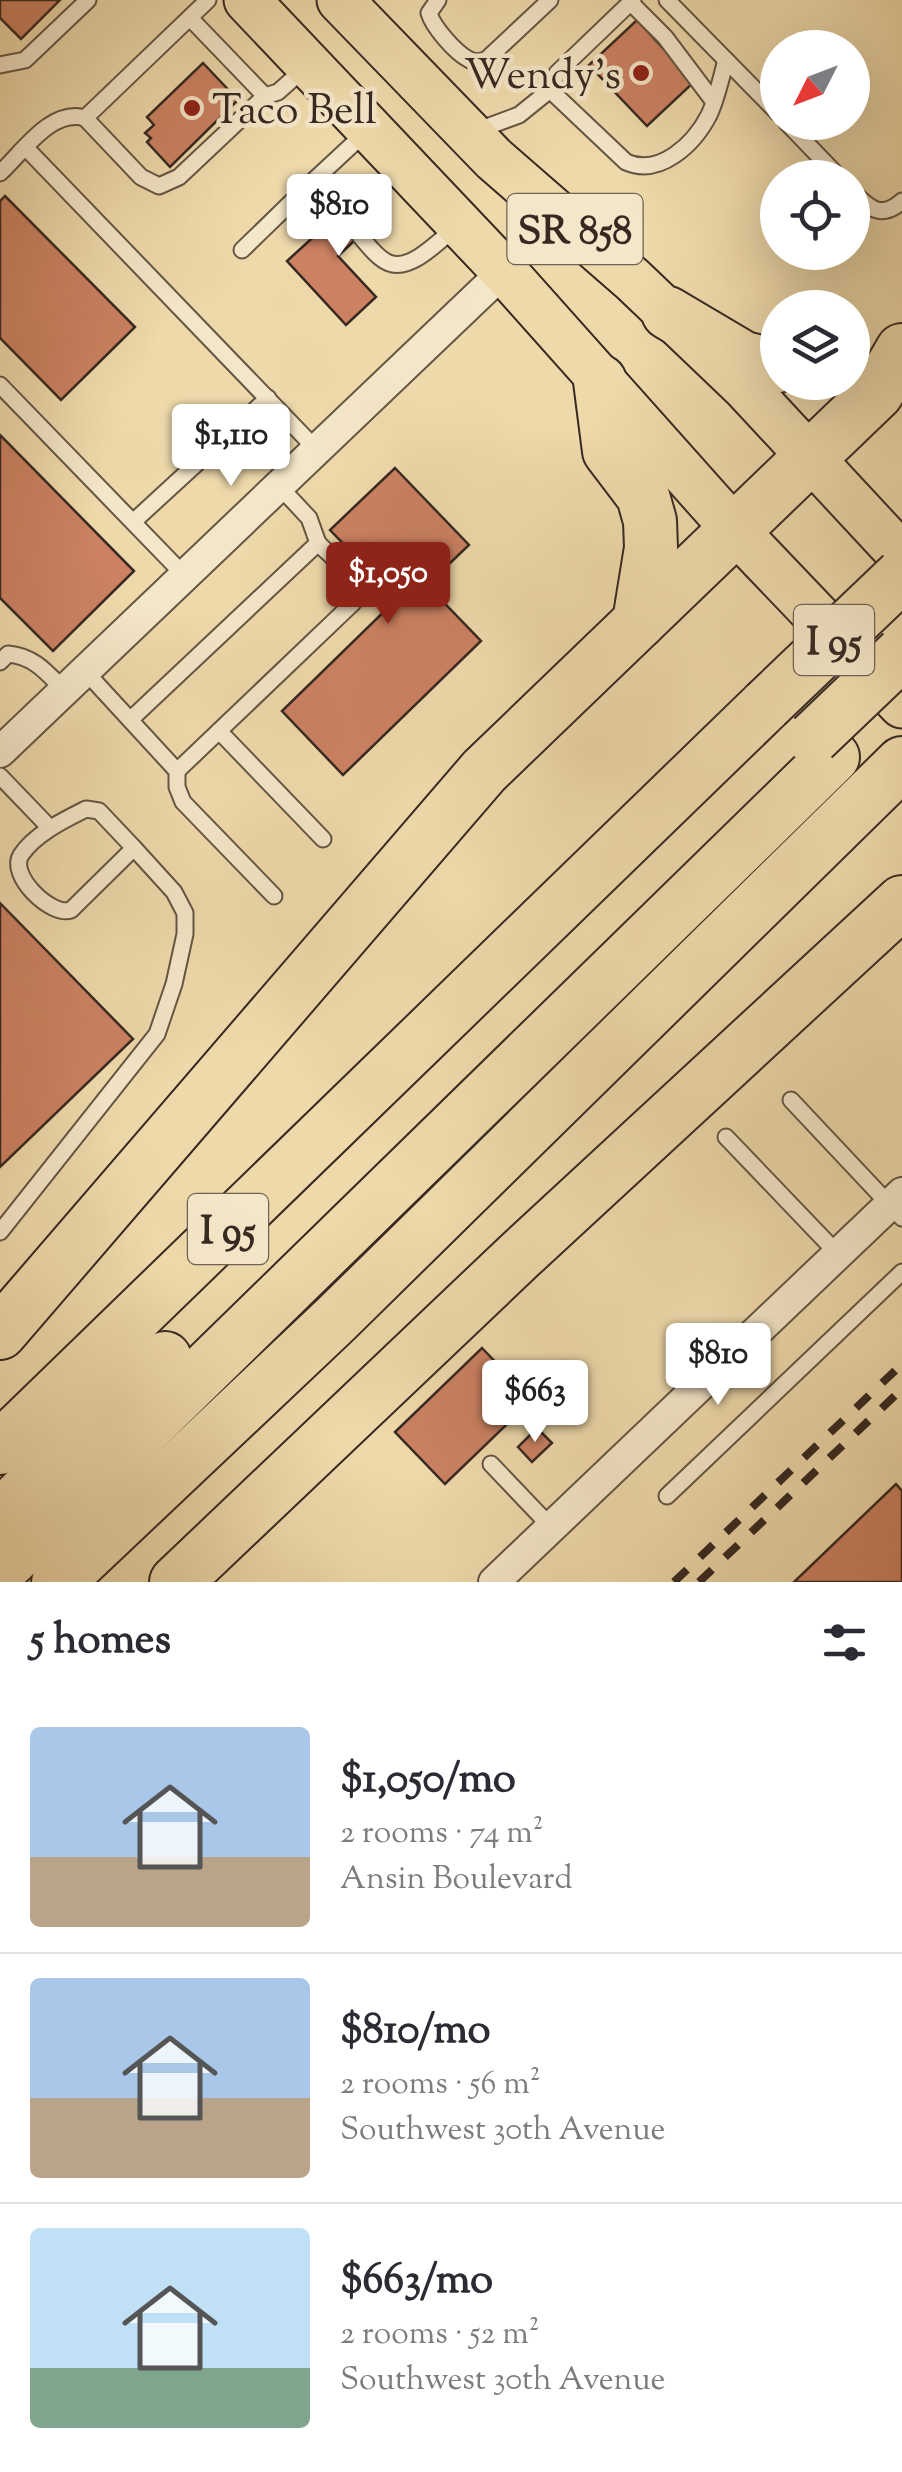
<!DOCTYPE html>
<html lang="en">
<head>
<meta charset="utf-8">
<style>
  body { margin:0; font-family:"Sorts Mill Goudy",serif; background:#f2f2f3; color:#2b2b33; height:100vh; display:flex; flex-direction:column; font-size:38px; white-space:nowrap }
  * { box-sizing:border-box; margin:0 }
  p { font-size:32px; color:#7c7c81 }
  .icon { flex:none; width:55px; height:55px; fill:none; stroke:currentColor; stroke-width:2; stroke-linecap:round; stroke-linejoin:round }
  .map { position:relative; height:1582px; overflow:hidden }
  .side { display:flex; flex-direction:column; background:#fff; flex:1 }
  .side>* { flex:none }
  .needle { width:65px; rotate:228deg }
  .controls { position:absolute; left:760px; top:30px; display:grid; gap:20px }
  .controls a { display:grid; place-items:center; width:110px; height:110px; border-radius:50%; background:#fff; box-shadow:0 10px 40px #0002; font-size:50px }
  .price { position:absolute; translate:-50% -85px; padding:0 22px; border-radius:10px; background:#fff; color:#222; font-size:32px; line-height:65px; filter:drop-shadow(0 2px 5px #0008) }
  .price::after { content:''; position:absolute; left:50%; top:60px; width:30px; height:22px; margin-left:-15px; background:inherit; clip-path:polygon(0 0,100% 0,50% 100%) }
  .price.selected { background:#8f2418; color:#fff }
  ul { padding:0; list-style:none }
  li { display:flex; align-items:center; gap:30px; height:250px; padding:0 30px }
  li+li { border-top:2px solid #e1e1e2 }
  li span { display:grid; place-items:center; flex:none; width:280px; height:200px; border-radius:10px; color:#555 }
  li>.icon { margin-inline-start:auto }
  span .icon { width:120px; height:120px; fill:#fffc; stroke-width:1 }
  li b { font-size:42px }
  h2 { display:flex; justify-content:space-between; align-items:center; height:120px; padding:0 30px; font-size:42px }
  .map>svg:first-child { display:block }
  .building { fill:#cb8162; stroke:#362922; stroke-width:2.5 }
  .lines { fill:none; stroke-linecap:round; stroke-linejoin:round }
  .lane-casing { stroke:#645544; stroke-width:19 }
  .street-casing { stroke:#645544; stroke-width:34 }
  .primary-casing { stroke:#362922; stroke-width:49 }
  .highway-casing { stroke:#362922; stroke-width:56 }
  .lane { stroke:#f4e6c8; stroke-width:15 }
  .street { stroke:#f4e6c8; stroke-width:30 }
  .primary { stroke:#eed9ab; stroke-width:45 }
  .highway { stroke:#eed9ab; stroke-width:52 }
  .rail { stroke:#362922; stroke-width:8; stroke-dasharray:18 18; stroke-linecap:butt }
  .highway-bridge-casing { stroke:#362922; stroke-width:56; stroke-linecap:butt }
  .highway-bridge { stroke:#eed9ab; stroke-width:52 }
  .poi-dot { fill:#8f2418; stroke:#f4e6c8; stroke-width:4 }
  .labels { text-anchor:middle; stroke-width:9; stroke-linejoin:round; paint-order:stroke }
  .shield { fill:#f4e6c8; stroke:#6f6254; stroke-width:2.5 }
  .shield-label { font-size:40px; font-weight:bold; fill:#362922 }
  .poi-label { font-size:42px; fill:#362922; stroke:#f4e6c8; text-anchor:end }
</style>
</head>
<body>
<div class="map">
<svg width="902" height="1582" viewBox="0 0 902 1582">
  <rect width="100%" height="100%" fill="#eed9ab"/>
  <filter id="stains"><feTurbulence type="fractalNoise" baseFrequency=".002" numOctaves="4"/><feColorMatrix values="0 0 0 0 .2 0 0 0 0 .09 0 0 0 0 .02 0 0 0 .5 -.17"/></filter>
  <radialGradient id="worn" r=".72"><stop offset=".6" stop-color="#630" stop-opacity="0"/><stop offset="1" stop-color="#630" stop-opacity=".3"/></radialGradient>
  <g class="building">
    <polygon points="0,0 60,0 21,39 0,18"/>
    <polygon points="637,20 694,82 647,126 589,65"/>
    <polygon points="203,63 238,100 170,167 147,142 151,138 145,133 154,125 147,117"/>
    <polygon points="365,190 385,212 338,256 376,297 346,325 287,261"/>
    <polygon points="5,196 135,327 61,400 0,338 0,201"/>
    <polygon points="0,435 134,571 53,651 0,598"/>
    <polygon points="395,468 469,545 427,585 481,641 343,775 282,711 397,599 330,530"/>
    <polygon points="0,903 133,1039 0,1167"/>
    <polygon points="482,1348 532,1400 445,1484 395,1432"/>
    <polygon points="537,1428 552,1443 532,1462 518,1447"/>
    <polygon points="896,1484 902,1491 902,1582 794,1582"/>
  </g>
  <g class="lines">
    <g class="lane-casing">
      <g id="lane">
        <path d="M438,0L429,13C433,27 455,52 468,59C475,63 478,62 486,60L550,0"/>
        <path d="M633,0L557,73L550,90L626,162C660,177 694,144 709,115C717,98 721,78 726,60"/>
        <polyline points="667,0 778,113"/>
        <polyline points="630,2 665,37 714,102"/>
        <polyline points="0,65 25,60 88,0"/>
        <polyline points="265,96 278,92 306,67"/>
        <polyline points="85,118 141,177 159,186 179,177 265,96 190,18"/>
        <polyline points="786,122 840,178"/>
        <polyline points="476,131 519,115 550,90"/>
        <polyline points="26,148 317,450"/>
        <path d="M0,173C22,153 51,108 85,118L208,0"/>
        <path d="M852,191C869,208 881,220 902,201"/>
        <polyline points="338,214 311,183 367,131"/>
        <path d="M360,236C368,245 378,259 389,263C411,272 441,239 457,226"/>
        <polyline points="242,250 311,183"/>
        <polyline points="0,385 185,576"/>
        <polyline points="279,486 309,518 318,543"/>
        <polyline points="133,522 268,398"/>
        <path d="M0,662L8,654C34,656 47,673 64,690"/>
        <path d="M85,671L177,771L353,603C366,581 333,559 318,543L130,720"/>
        <polyline points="219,731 323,839"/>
        <polyline points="177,771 177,787 183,802 274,896"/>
        <polyline points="0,776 50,828"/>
        <path d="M86,809L99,811L134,848L71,910C51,917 8,875 21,855C35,834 64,820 86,809Z"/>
        <polyline points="791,1100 902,1218"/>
        <polyline points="726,1137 837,1253"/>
        <polyline points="0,1232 157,1034 174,984 185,934 185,913 174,892 134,848"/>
        <polyline points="491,1464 551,1527"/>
        <polyline points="667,1496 902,1272"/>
      </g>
    </g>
    <g class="street-casing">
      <g id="street">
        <polyline points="0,752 504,271"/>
        <polyline points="494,1582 902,1193"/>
      </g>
    </g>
    <g class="primary-casing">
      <g id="primary">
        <polyline points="247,0 504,271 734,529 902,705"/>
        <polyline points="340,0 494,159 633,280 745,387 902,556"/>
      </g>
    </g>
    <g class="highway-casing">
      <g id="highway">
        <polyline points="668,313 744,358 778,366"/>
        <polyline points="600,381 609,451 643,496 650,521 651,548 639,622"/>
        <polyline points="0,1333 484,771 877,393 902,350"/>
        <polyline points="0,1448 766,705"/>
        <polyline points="0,1516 165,1358"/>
        <polyline points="0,1570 833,757"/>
        <polyline points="58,1582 335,1320 902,763"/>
        <polyline points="176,1582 519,1256 902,902"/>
      </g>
    </g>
    <use href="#lane" class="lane"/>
    <use href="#street" class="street"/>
    <use href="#primary" class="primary"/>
    <use href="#highway" class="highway"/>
    <g class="rail">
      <polyline points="674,1582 902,1364"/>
      <polyline points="699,1582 902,1389"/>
    </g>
    <g class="highway-bridge-casing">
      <g id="highway-bridge">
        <polyline points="766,705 902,575"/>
        <polyline points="813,738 902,653"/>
      </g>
    </g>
    <use href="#highway-bridge" class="highway-bridge"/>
  </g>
  <g class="poi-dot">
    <circle cx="641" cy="73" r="10"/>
    <circle cx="192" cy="108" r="10"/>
  </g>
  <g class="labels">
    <g class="shield">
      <rect x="507.5" y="194" width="135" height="70" rx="8"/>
      <rect x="794" y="605" width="80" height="70" rx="8"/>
      <rect x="188" y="1194" width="80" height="70" rx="8"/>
    </g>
    <g class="shield-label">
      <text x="575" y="243">SR 858</text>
      <text x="834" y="654">I 95</text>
      <text x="228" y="1243">I 95</text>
    </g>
    <g class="poi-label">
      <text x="621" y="88">Wendy's</text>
      <text x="212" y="123" text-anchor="start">Taco Bell</text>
    </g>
  </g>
  <rect width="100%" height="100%" filter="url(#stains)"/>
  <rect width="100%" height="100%" fill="url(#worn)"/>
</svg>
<div class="controls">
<a><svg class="needle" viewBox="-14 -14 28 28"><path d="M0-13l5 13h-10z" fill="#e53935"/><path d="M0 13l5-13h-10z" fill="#7c7c81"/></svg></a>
<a><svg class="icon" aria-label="locate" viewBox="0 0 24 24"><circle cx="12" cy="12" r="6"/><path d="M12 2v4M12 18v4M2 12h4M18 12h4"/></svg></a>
<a><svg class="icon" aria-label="layers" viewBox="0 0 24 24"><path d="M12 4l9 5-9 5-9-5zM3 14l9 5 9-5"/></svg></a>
</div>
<b class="price" style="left:339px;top:259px">$810</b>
<b class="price" style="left:231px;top:489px">$1,110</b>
<b class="price selected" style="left:388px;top:627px">$1,050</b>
<b class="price" style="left:718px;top:1408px">$810</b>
<b class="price" style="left:535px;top:1445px">$663</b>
</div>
<section class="side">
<h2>5 homes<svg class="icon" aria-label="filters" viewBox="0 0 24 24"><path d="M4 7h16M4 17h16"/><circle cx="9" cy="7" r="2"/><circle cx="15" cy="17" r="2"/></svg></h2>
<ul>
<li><span style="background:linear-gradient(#a9c7e8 65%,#b9a48a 0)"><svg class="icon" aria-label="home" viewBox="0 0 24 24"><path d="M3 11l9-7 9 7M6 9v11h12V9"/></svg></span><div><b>$1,050/mo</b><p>2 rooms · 74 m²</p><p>Ansin Boulevard</p></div></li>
<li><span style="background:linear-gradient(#a9c7e8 60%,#b9a48a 0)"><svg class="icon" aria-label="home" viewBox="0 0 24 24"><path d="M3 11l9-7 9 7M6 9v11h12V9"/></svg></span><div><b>$810/mo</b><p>2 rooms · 56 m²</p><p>Southwest 30th Avenue</p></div></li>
<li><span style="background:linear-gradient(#bfe0f5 70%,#7fa58c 0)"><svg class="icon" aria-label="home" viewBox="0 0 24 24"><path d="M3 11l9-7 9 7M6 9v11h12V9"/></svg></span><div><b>$663/mo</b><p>2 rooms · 52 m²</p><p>Southwest 30th Avenue</p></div></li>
</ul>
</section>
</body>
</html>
